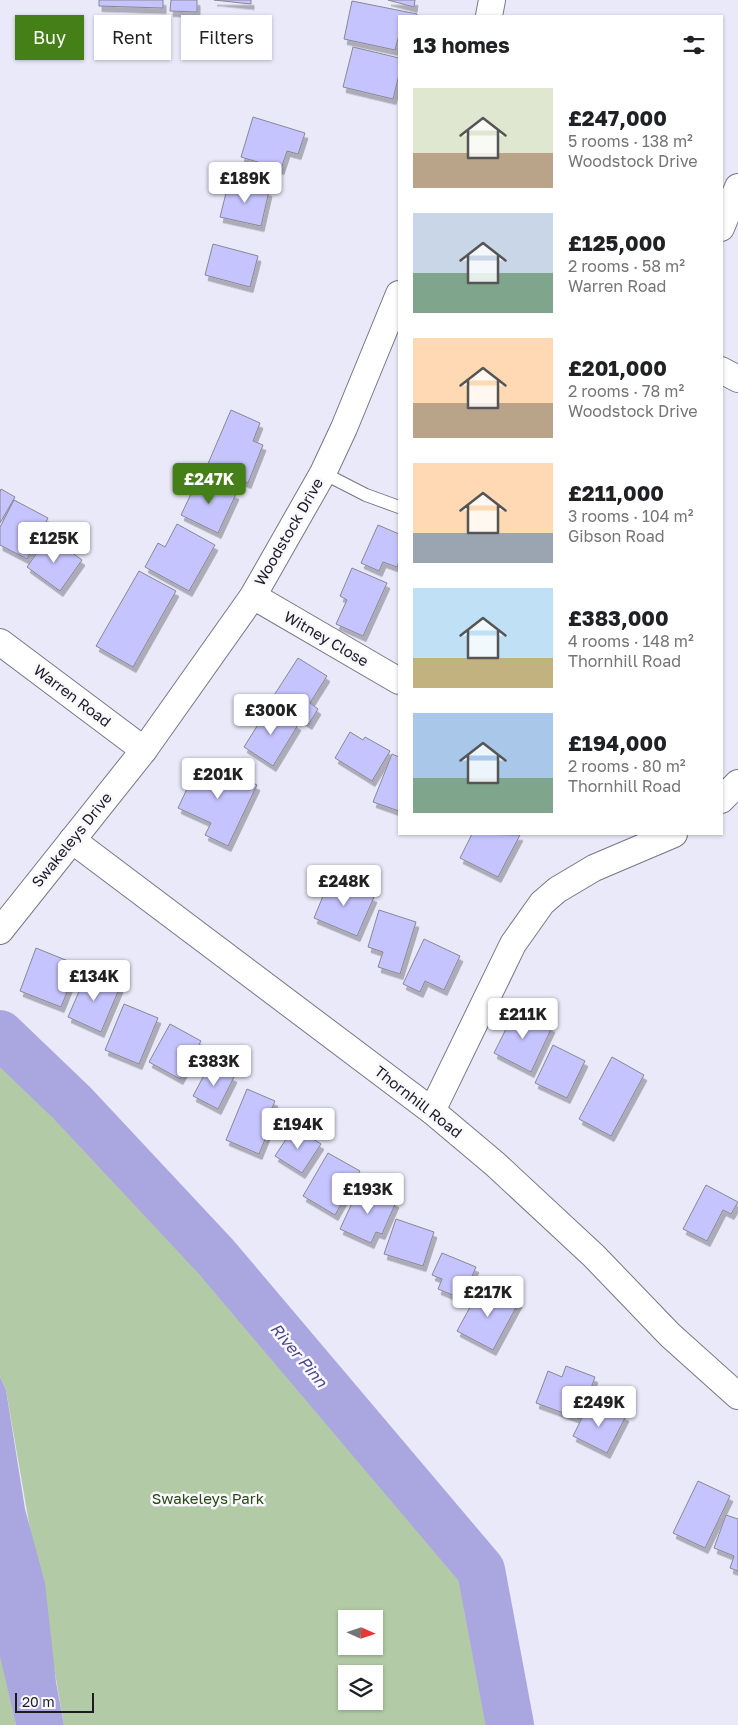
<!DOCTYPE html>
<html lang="en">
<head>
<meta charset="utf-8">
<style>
  body { margin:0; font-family:"Golos Text",sans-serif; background:#f6f6f6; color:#202124; height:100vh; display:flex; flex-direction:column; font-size:19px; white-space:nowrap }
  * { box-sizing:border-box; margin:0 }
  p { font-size:16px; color:#757577 }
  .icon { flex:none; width:28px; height:28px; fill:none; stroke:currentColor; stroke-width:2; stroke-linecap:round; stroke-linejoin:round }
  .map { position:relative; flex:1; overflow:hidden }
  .details { position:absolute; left:398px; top:15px; width:325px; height:820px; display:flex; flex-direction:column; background:#fff; border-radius:0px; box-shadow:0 1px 4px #0004 }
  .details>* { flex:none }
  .top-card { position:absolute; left:15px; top:15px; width:308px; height:45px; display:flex; gap:10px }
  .needle { width:32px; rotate:93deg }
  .fabs { position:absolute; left:338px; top:1610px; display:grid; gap:10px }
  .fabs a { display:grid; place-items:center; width:45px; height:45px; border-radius:0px; background:#fff; box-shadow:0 1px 4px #0004; font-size:25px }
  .scale { position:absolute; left:15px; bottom:12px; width:79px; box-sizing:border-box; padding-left:5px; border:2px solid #1b1b21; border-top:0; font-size:14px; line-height:18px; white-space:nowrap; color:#1b1b21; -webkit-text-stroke:4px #f8f8fe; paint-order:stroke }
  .price { position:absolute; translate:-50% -42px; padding:0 11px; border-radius:5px; background:#fff; color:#222; font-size:16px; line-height:32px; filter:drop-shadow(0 1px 2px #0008) }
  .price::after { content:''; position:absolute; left:50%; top:30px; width:15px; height:11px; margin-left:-8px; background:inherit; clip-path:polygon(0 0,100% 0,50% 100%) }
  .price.current { background:#457f18; color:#fff }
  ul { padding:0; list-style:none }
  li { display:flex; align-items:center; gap:15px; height:125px; padding:0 15px }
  li span { display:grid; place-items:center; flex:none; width:140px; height:100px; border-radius:0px; color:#555 }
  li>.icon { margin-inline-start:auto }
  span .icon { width:60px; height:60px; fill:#fffc; stroke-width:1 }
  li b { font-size:21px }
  h2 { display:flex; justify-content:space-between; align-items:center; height:60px; padding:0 15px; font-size:21px }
  .chip { padding:0 18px; border-radius:0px; background:#fff; box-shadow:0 1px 4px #0004; font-size:18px; line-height:45px }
  .chip.current { background:#457f18; color:#fff }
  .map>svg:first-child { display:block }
  .green { fill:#b2cba6; fill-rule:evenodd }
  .water { fill:#aaa7e0 }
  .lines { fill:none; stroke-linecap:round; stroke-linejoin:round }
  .river { stroke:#aaa7e0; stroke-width:48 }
  .building { fill:#c6c4fe; stroke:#878795; filter:url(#shadow) }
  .service-casing { stroke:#777685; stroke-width:14 }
  .minor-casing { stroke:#777685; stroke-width:28 }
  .service { stroke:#fff; stroke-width:12 }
  .minor { stroke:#fff; stroke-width:26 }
  .labels { text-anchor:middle; stroke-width:5; stroke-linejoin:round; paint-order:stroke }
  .street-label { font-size:15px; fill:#1b1b21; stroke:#f8f8fe }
  .park-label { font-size:15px; fill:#294813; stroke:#f8f8fe }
  .water-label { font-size:16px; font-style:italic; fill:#4e458a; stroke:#f8f8fe }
</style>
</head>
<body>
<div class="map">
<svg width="738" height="1725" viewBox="0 0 738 1725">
  <defs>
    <filter id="shadow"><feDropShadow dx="3" dy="5.5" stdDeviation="0" flood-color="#0004"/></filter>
  </defs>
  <rect width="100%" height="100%" fill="#eae9f9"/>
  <g class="green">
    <path d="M0,1015L336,1371L456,1521L525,1725H64L6,1390L0,1377ZM346,1619H374V1646H346ZM346,1674H374V1701H346Z"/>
    <polygon points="0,1656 1,1656 16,1725 0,1725"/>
  </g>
  <polygon class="water" points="0,1377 6,1390 25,1509 45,1583 56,1682 64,1725 16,1725 0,1656"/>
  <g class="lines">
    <polyline class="river" points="0,1034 72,1103 216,1257 481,1570 510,1725"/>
  </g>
  <g class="building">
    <polygon points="99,0 163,0 163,8 99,6"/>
    <polygon points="171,0 197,0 197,12 170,11"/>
    <polygon points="214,0 251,0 251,4"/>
    <polygon points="388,0 415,0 414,7"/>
    <polygon points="352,1 417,14 417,16 399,16 399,35 395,50 344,39"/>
    <polygon points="353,47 399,58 399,75 393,99 343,87"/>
    <polygon points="253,117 305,133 298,154 287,151 281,169 241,157"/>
    <polygon points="229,181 269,191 261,226 220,217"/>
    <polygon points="213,244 258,256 250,287 205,275"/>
    <polygon points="231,410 260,423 253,441 263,445 248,483 207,466"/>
    <polygon points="199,477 236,494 218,533 181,515"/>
    <polygon points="1,489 15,497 0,523 0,492"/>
    <polygon points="14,500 48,518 27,559 0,545 0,527"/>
    <polygon points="177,524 215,545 189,591 145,567 158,543 165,547"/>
    <polygon points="378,525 399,534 399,562 397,567 383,562 379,571 361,563"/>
    <polygon points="49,536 82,560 60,591 27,567"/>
    <polygon points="352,568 387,583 363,636 336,624 347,600 340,596"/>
    <polygon points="139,571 176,591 133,667 96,646"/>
    <polygon points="298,658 327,676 310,703 318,709 309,724 271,700"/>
    <polygon points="269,707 298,725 273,766 244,747"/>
    <polygon points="350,732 363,740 365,737 390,751 372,781 335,758"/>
    <polygon points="392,754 399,757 399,811 373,802"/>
    <polygon points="201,759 257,785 228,846 205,835 211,823 178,808"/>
    <polygon points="472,834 520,835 498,877 460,858"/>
    <polygon points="330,879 374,897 357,936 314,918"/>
    <polygon points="379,910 416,922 400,974 378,967 383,952 368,947"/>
    <polygon points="424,939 460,956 444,990 425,981 420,992 403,984"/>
    <polygon points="36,948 78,965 61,1007 20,991"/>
    <polygon points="87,973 120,987 101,1032 68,1017"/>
    <polygon points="124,1004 158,1018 139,1064 105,1050"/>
    <polygon points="516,1009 552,1027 531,1072 494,1053"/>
    <polygon points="170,1024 201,1041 180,1079 149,1062"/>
    <polygon points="553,1045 585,1061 567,1098 535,1083"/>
    <polygon points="612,1057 644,1075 611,1136 579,1119"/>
    <polygon points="210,1064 234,1077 218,1109 193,1096"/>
    <polygon points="247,1089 275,1101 263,1129 268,1132 259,1154 226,1140"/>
    <polygon points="294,1127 321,1144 302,1173 275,1156"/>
    <polygon points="328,1153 360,1171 335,1215 303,1196"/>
    <polygon points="706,1185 738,1202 731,1214 723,1210 707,1241 683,1229"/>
    <polygon points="360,1186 396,1202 382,1234 376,1232 371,1243 340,1229"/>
    <polygon points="396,1219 434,1232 423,1266 384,1254"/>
    <polygon points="442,1253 476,1267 462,1299 438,1289 442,1279 432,1275"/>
    <polygon points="481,1287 497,1296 500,1291 519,1302 493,1350 457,1331"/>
    <polygon points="566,1366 595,1377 580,1419 536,1403 548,1371 562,1377"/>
    <polygon points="588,1406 609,1416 612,1409 626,1416 607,1453 573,1436"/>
    <polygon points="698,1481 730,1496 705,1548 673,1533"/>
    <polygon points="726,1515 738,1519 738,1571 730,1568 734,1556 714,1548"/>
  </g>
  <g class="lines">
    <g class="service-casing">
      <polyline id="service" points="323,473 366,495 399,507"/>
    </g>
    <g class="minor-casing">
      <g id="minor">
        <polyline points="489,16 492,0"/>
        <polyline points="721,228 738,187"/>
        <polyline points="721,370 738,379"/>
        <polyline points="253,596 399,681"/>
        <polyline points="0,642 144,750"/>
        <polyline points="721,800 738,783"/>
        <polyline points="72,840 432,1111 495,1164 594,1256 670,1335 738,1396"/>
        <polyline points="0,931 144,750 253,596 323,473 344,428 399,294"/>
        <polyline points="432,1111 513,944 542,903 557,890 594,868 674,834"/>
      </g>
    </g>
    <use href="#service" class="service"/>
    <use href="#minor" class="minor"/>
  </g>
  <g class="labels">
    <g class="street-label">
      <text transform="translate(289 532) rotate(-60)" y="5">Woodstock Drive</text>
      <text transform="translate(326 639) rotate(30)" y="5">Witney Close</text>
      <text transform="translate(72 696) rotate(37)" y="5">Warren Road</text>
      <text transform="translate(72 840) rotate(-51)" y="5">Swakeleys Drive</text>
      <text transform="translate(418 1102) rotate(38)" y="5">Thornhill Road</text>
    </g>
    <g class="park-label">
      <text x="208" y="1504">Swakeleys Park</text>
    </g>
    <g class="water-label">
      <text transform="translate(299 1355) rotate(50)" y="6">River Pinn</text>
    </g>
  </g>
</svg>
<div class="fabs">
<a><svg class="needle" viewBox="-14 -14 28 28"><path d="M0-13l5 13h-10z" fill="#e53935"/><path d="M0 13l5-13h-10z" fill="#757577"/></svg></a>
<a><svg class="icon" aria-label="layers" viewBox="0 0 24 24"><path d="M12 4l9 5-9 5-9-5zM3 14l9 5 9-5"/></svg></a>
</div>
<div class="scale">20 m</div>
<b class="price" style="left:245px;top:204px">£189K</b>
<b class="price current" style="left:209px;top:505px">£247K</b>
<b class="price" style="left:54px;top:564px">£125K</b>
<b class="price" style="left:271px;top:736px">£300K</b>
<b class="price" style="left:218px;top:800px">£201K</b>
<b class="price" style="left:344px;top:907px">£248K</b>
<b class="price" style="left:94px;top:1002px">£134K</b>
<b class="price" style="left:523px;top:1040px">£211K</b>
<b class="price" style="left:214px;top:1087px">£383K</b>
<b class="price" style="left:298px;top:1150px">£194K</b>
<b class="price" style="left:368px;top:1215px">£193K</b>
<b class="price" style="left:488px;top:1318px">£217K</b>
<b class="price" style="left:599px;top:1428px">£249K</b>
<div class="top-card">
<a class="chip current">Buy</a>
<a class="chip">Rent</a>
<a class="chip">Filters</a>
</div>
<section class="details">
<h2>13 homes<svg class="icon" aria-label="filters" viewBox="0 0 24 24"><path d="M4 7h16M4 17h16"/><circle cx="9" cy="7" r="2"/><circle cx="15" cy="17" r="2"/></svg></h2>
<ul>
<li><span style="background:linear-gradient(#dfe7d0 65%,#b9a48a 0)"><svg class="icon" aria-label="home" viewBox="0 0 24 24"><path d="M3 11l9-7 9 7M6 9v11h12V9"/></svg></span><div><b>£247,000</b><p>5 rooms · 138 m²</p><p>Woodstock Drive</p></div></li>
<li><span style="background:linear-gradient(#c9d6e8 60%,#7fa58c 0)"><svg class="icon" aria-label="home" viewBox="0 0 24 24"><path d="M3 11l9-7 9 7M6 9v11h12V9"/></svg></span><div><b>£125,000</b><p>2 rooms · 58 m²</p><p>Warren Road</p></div></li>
<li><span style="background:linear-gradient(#ffd9b3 65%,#b9a48a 0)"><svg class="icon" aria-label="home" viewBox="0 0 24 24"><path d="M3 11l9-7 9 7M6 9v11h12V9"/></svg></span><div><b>£201,000</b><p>2 rooms · 78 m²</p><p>Woodstock Drive</p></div></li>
<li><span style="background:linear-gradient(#ffd9b3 70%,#9aa5b1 0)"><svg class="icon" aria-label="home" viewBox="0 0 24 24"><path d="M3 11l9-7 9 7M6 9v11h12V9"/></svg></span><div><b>£211,000</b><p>3 rooms · 104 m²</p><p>Gibson Road</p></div></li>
<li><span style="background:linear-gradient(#bfe0f5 70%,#c2b280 0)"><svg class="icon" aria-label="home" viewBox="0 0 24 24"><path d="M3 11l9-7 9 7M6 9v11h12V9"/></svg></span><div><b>£383,000</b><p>4 rooms · 148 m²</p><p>Thornhill Road</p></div></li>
<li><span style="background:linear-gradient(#a9c7e8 65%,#7fa58c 0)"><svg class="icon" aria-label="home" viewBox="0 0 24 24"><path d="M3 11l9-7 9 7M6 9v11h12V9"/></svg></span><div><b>£194,000</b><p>2 rooms · 80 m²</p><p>Thornhill Road</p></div></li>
</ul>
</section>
</div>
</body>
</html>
